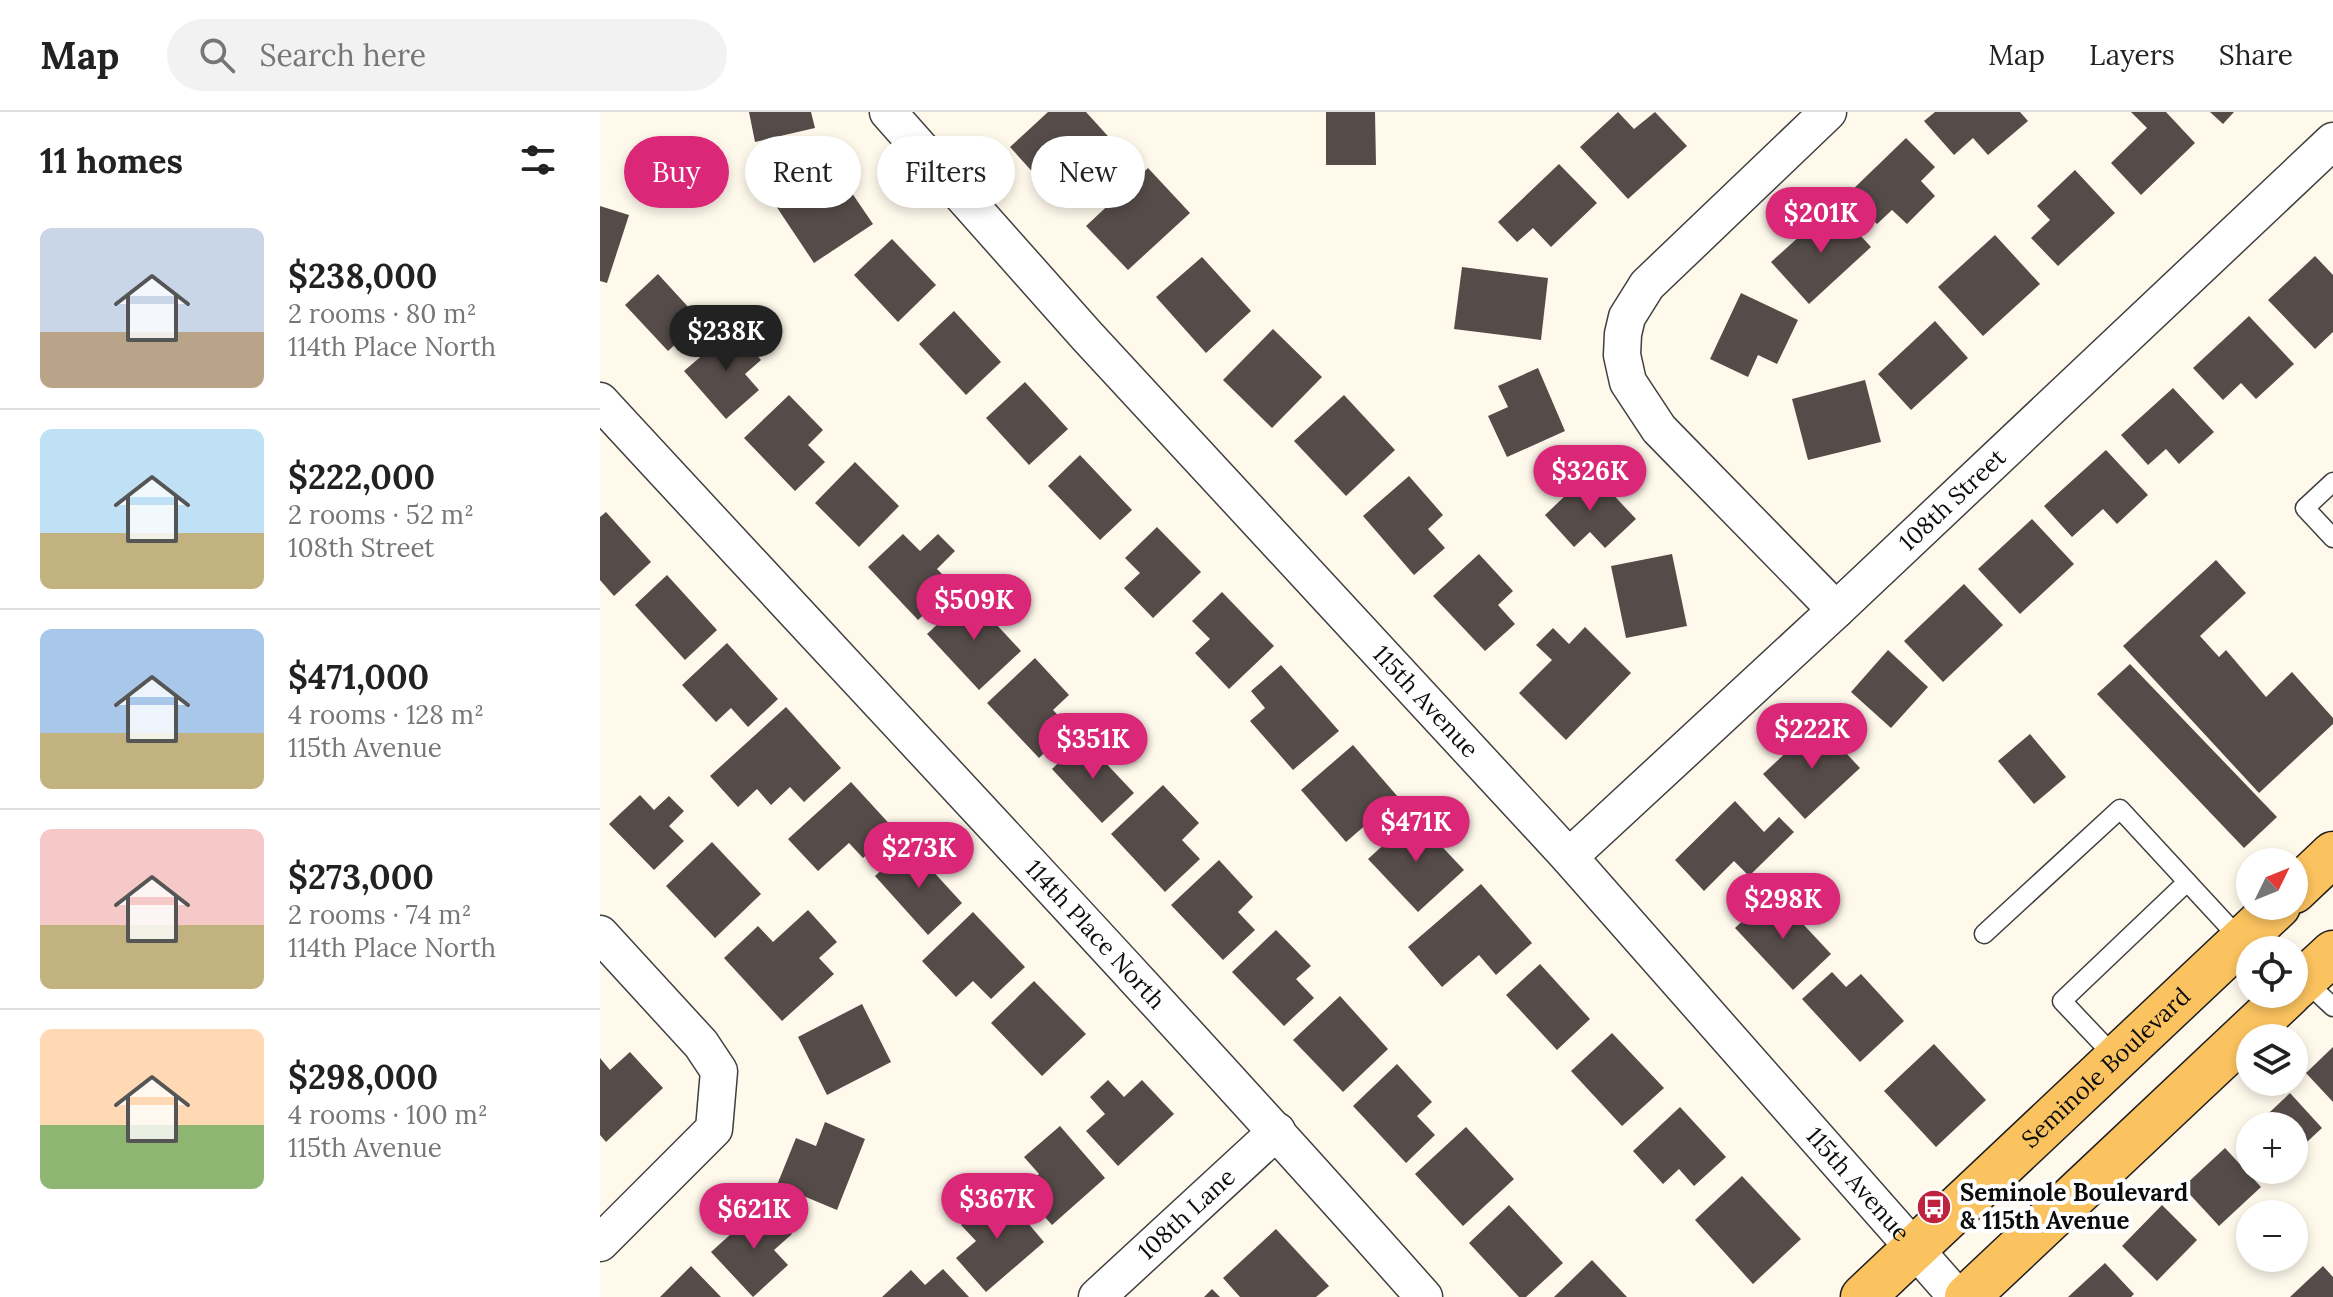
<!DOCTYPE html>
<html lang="en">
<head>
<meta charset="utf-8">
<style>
  body { margin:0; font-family:Lora,serif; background:#f2f2f2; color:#222; height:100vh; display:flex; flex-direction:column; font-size:30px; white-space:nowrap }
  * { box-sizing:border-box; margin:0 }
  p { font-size:26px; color:#767676 }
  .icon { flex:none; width:44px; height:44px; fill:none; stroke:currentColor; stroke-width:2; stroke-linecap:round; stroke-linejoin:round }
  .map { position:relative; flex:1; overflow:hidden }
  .panel { display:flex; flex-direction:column; background:#fff; width:600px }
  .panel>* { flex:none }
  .top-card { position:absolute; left:24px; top:24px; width:760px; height:72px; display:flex; gap:16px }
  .needle { width:52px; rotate:47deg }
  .controls { position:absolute; left:1636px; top:736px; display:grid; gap:16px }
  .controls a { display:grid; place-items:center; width:72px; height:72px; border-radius:50%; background:#fff; box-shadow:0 4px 12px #0003; font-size:40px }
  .price { position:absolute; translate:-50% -68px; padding:0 18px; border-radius:28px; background:#db2777; color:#fff; font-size:26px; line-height:52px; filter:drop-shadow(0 2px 4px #0008) }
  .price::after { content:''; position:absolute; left:50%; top:48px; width:24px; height:18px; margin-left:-12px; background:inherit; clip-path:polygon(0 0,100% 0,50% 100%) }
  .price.on { background:#222; color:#fff }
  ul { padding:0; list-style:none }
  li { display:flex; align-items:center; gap:24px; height:200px; padding:0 40px }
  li+li { border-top:2px solid #e0e0e0 }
  li span { display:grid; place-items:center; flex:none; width:224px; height:160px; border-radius:12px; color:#555 }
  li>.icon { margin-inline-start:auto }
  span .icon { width:96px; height:96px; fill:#fffc; stroke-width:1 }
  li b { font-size:34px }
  h2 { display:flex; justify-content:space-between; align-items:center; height:96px; padding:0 40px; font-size:34px }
  .chip { padding:0 28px; border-radius:36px; background:#fff; box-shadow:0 4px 12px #0003; font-size:28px; line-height:72px }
  .chip.on { background:#db2777; color:#fff }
  header { display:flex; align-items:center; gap:48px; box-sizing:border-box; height:112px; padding:0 40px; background:#fff; border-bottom:2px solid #e0e0e0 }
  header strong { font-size:38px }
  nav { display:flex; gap:44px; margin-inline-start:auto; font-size:28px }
  .search { width:560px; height:72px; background:#f2f2f2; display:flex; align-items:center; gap:20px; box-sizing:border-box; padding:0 28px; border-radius:44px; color:#767676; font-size:30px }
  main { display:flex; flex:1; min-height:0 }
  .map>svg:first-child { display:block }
  .building { fill:#554c49 }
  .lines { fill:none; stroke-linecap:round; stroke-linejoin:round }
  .lane-casing { stroke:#404040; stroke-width:21 }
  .street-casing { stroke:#404040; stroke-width:39 }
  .primary-casing { stroke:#1e1e1e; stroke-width:47 }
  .lane { stroke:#fff; stroke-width:18 }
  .street { stroke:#fff; stroke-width:36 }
  .primary { stroke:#fbc360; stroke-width:44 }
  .labels { text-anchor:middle; stroke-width:8; stroke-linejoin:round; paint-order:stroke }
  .street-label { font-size:24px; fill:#0d0d0d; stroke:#fff }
  .poi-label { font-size:24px; font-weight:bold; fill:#0d0d0d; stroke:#fff; text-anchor:start }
</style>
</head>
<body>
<header>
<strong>Map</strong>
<div class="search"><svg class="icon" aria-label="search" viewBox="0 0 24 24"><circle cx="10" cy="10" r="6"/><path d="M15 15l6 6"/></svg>Search here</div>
<nav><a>Map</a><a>Layers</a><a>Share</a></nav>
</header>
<main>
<section class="panel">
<h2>11 homes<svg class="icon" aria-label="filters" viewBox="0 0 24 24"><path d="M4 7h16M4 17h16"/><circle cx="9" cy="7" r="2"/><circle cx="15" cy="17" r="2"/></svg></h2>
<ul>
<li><span style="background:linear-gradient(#c9d6e8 65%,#b9a48a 0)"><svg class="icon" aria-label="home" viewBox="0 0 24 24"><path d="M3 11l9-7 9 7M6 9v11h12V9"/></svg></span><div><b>$238,000</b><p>2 rooms · 80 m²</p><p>114th Place North</p></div></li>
<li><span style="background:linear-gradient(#bfe0f5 65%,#c2b280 0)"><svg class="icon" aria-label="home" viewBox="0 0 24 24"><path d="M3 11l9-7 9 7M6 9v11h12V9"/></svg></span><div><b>$222,000</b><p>2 rooms · 52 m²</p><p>108th Street</p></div></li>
<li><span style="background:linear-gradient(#a9c7e8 65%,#c2b280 0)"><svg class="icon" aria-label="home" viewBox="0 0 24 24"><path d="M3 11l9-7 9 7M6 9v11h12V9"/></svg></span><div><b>$471,000</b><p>4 rooms · 128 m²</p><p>115th Avenue</p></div></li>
<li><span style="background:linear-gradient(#f6c9c9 60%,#c2b280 0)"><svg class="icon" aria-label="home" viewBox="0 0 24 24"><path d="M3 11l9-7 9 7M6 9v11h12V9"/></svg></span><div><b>$273,000</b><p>2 rooms · 74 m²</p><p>114th Place North</p></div></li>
<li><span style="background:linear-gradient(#ffd9b3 60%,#8fb573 0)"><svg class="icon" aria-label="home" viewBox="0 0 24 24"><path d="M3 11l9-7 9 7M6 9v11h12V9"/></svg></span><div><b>$298,000</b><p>4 rooms · 100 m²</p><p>115th Avenue</p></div></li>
</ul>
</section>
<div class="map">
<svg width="1733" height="1185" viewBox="0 0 1733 1185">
  <rect width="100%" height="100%" fill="#fff9ec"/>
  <g class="building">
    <polygon points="149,0 211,0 215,16 155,30"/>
    <polygon points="448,0 486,0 516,33 457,87 410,35"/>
    <polygon points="726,0 775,0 776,53 726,53"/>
    <polygon points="1018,0 1034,17 1055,0 1087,34 1028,87 980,35"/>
    <polygon points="1335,0 1420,0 1428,9 1388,43 1373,26 1354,43 1324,9"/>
    <polygon points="1531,0 1566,0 1595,31 1541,83 1511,51 1547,16"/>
    <polygon points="1610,0 1634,0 1623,12"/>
    <polygon points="1306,26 1335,55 1321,69 1335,84 1307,112 1292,98 1277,112 1248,82"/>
    <polygon points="226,43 273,112 214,151 168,82"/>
    <polygon points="959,52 997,91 951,135 933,116 917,130 898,110"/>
    <polygon points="548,56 590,101 528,158 486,114"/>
    <polygon points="1475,58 1515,101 1458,154 1431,126 1450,108 1437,94"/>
    <polygon points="0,94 29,103 7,171 0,169"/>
    <polygon points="1233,94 1271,135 1209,192 1171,150"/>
    <polygon points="1395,123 1440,172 1383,224 1338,175"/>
    <polygon points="292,127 336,173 298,210 254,163"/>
    <polygon points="1715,144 1733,163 1733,220 1715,237 1668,188"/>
    <polygon points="602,145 651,199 606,241 556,185"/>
    <polygon points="862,155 948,166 941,228 854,217"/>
    <polygon points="58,162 101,209 68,239 25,193"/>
    <polygon points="1141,181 1198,208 1177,252 1158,243 1148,265 1110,247"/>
    <polygon points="354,199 401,250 366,283 319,232"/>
    <polygon points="1649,204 1694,252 1656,287 1641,271 1623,288 1593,256"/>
    <polygon points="1335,209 1368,246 1311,298 1278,262"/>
    <polygon points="134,216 161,248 145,262 159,278 126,307 84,259"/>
    <polygon points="673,217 722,265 672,316 623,268"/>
    <polygon points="938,256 965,319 907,345 888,304 908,295 898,274"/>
    <polygon points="1265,268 1281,330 1208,348 1192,287"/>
    <polygon points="425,270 468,317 429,353 386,306"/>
    <polygon points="1573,276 1614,320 1579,352 1566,337 1548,353 1521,323"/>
    <polygon points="189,283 223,318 208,333 225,350 195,379 144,326"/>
    <polygon points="744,283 795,338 746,384 694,329"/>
    <polygon points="1506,338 1548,383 1517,412 1503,397 1472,425 1444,394"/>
    <polygon points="480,343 532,398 500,428 448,374"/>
    <polygon points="255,350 299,394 259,435 215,391"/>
    <polygon points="991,359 1036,407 1005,436 990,420 974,435 945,403"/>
    <polygon points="809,364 843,403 828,417 845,436 814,463 763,404"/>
    <polygon points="6,400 51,450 14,484 0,468 0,405"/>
    <polygon points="1432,407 1474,452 1420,502 1378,457"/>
    <polygon points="557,415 601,460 553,506 524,476 540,461 525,446"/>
    <polygon points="303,422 320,439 338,422 355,439 337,457 354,474 318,508 268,455"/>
    <polygon points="879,442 913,479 898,493 915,512 885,539 833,484"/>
    <polygon points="1072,442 1087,514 1026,526 1011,454"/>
    <polygon points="1616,448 1646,481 1600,524 1619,545 1626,538 1666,585 1692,560 1733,606 1733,612 1659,681 1523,534"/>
    <polygon points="67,463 117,518 85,548 35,493"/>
    <polygon points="1364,472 1403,513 1343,570 1304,529"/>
    <polygon points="622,480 674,534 629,577 595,541 610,527 592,509"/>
    <polygon points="369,483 421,539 379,578 327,522"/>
    <polygon points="985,515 1031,561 966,628 919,581 952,548 936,533 953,516 969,532"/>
    <polygon points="127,531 178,587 148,615 131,596 116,610 82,573"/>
    <polygon points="1288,538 1328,575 1291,616 1251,580"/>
    <polygon points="435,546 469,583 453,598 470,616 439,646 387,591"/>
    <polygon points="1530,552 1677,705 1644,736 1497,582"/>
    <polygon points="681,553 739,619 693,658 650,609 665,596 651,579"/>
    <polygon points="186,595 241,656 204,690 190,675 171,693 157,677 138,695 110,664"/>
    <polygon points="1218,611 1260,656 1205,707 1163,662"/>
    <polygon points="1430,622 1466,665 1434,692 1398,649"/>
    <polygon points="483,627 534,681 502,711 452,657"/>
    <polygon points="753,633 798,685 746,730 701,678"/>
    <polygon points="251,670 295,718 263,746 249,731 218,759 188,727"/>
    <polygon points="563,673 599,711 582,728 600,747 565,780 511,722"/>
    <polygon points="40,683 54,698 69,684 84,699 69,714 84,729 54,758 9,712"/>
    <polygon points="1135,689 1164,720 1179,705 1194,720 1149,764 1134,749 1104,779 1075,748"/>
    <polygon points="814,705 864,758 818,800 768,747"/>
    <polygon points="112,730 161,782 115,826 66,774"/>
    <polygon points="309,733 362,791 328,823 275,764"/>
    <polygon points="619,748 653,785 638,800 655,818 623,848 571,793"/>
    <polygon points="881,772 932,831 896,863 879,843 842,875 808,835"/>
    <polygon points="1173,780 1231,842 1193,878 1135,816"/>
    <polygon points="208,798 237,830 219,846 234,862 182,909 124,846 158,814 173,830"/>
    <polygon points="373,800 425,855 391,887 373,869 356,885 322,849"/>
    <polygon points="676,818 711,854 696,867 714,886 684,914 632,860"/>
    <polygon points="940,852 990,907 957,938 906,883"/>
    <polygon points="1232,860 1246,875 1261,862 1304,909 1260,950 1202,887"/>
    <polygon points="434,869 486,922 442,964 391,911"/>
    <polygon points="740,884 788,937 743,980 693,928"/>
    <polygon points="262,892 291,950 227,983 198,925"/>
    <polygon points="1012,921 1064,976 1022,1014 971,959"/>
    <polygon points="1334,932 1386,988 1336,1035 1284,979"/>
    <polygon points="1733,935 1733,990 1706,961"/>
    <polygon points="30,940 63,976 6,1030 0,1023 0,946 10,958"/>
    <polygon points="797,952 832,990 817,1004 835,1023 806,1051 753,994"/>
    <polygon points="508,968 524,985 542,968 574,1002 518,1054 486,1019 505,1002 490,985"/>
    <polygon points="1690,981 1722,1016 1694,1042 1694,1014 1655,1014"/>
    <polygon points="1080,995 1126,1045 1094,1074 1079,1057 1063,1072 1033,1039"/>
    <polygon points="225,1010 265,1027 237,1098 177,1073 196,1026 216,1034"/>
    <polygon points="460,1014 505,1066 452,1113 421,1078 439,1062 424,1045"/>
    <polygon points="866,1015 914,1067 863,1114 815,1062"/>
    <polygon points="1625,1036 1661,1075 1619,1114 1583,1075"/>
    <polygon points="1142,1064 1201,1127 1153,1172 1095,1108"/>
    <polygon points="400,1078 444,1130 386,1180 356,1146 376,1129 361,1113"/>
    <polygon points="164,1092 192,1122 174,1138 188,1153 153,1185 111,1140"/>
    <polygon points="909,1093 963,1151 926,1185 919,1185 869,1131"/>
    <polygon points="1562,1093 1597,1128 1557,1169 1522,1134"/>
    <polygon points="676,1117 729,1174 716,1185 640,1185 623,1166"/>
    <polygon points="992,1148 1027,1185 954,1185"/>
    <polygon points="1505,1151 1534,1182 1531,1185 1468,1185"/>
    <polygon points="91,1154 121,1185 60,1185"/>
    <polygon points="1723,1154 1733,1165 1733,1185 1690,1185"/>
    <polygon points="343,1157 369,1185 282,1185 311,1158 325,1173"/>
    <polygon points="612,1177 620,1185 604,1185"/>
  </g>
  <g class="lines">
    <g class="lane-casing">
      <g id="lane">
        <polyline points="1733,370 1705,396 1733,426"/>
        <polyline points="1384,822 1520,697 1641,828"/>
        <polyline points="1704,868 1733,895"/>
        <polyline points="1516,946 1462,889 1587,770"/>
      </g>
    </g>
    <g class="street-casing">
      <g id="street">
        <path id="s1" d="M288,0L487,224L969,745L1357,1185"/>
        <polyline points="1228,0 1047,173 1027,205 1023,222 1022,243 1028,270 1059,317 1236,498"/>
        <path id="s2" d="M0,289C275,587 555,882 824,1185"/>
        <path id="s3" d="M969,745L1236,498L1733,29"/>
        <polyline points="0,822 101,932 119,959 114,1017 0,1131"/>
        <path id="s4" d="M497,1185L677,1019"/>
      </g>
    </g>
    <g class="primary-casing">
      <g id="primary">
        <polyline points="1694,779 1733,742"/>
        <polyline points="1694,877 1733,841"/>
        <path id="s5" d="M1263,1185L1678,794"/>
        <polyline points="1367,1185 1689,882"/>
      </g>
    </g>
    <use href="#lane" class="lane"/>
    <use href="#street" class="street"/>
    <use href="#primary" class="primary"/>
  </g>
  <defs>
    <g id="bus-disc" transform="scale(1.8)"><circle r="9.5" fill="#bf223c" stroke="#fff"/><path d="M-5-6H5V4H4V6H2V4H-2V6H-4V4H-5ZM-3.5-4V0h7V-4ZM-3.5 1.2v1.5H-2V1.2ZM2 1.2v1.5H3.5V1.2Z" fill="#fff"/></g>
  </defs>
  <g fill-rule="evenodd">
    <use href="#bus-disc" x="1334" y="1095"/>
  </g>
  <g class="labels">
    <g class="street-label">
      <text dy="8" stroke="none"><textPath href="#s3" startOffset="524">108th Street</textPath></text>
      <text dy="8" stroke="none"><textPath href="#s1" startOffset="798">115th Avenue</textPath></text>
      <text dy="8" stroke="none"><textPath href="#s2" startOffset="728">114th Place North</textPath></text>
      <text dy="8" stroke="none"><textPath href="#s5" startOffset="334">Seminole Boulevard</textPath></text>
      <text dy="8" stroke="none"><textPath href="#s1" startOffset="1446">115th Avenue</textPath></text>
      <text dy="8" stroke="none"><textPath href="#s4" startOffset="122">108th Lane</textPath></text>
    </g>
    <g class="poi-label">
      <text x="1360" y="1089">Seminole Boulevard<tspan x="1360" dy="28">&amp; 115th Avenue</tspan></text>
    </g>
  </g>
</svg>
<div class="controls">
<a><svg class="needle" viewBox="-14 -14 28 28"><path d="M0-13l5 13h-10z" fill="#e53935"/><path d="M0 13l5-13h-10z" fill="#767676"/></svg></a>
<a><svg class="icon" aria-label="locate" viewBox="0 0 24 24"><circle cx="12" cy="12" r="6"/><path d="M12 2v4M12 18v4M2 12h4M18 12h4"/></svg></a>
<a><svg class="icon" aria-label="layers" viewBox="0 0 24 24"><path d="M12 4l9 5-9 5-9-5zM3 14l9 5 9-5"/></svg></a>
<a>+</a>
<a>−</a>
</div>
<b class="price" style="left:1221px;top:143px">$201K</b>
<b class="price on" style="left:126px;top:261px">$238K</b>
<b class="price" style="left:990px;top:401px">$326K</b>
<b class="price" style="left:374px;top:530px">$509K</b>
<b class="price" style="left:1212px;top:659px">$222K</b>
<b class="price" style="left:493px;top:669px">$351K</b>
<b class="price" style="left:816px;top:752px">$471K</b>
<b class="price" style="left:319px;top:778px">$273K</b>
<b class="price" style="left:1183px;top:829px">$298K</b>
<b class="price" style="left:397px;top:1129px">$367K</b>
<b class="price" style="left:154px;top:1139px">$621K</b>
<div class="top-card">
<a class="chip on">Buy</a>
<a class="chip">Rent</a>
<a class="chip">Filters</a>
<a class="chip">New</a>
</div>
</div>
</main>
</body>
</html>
